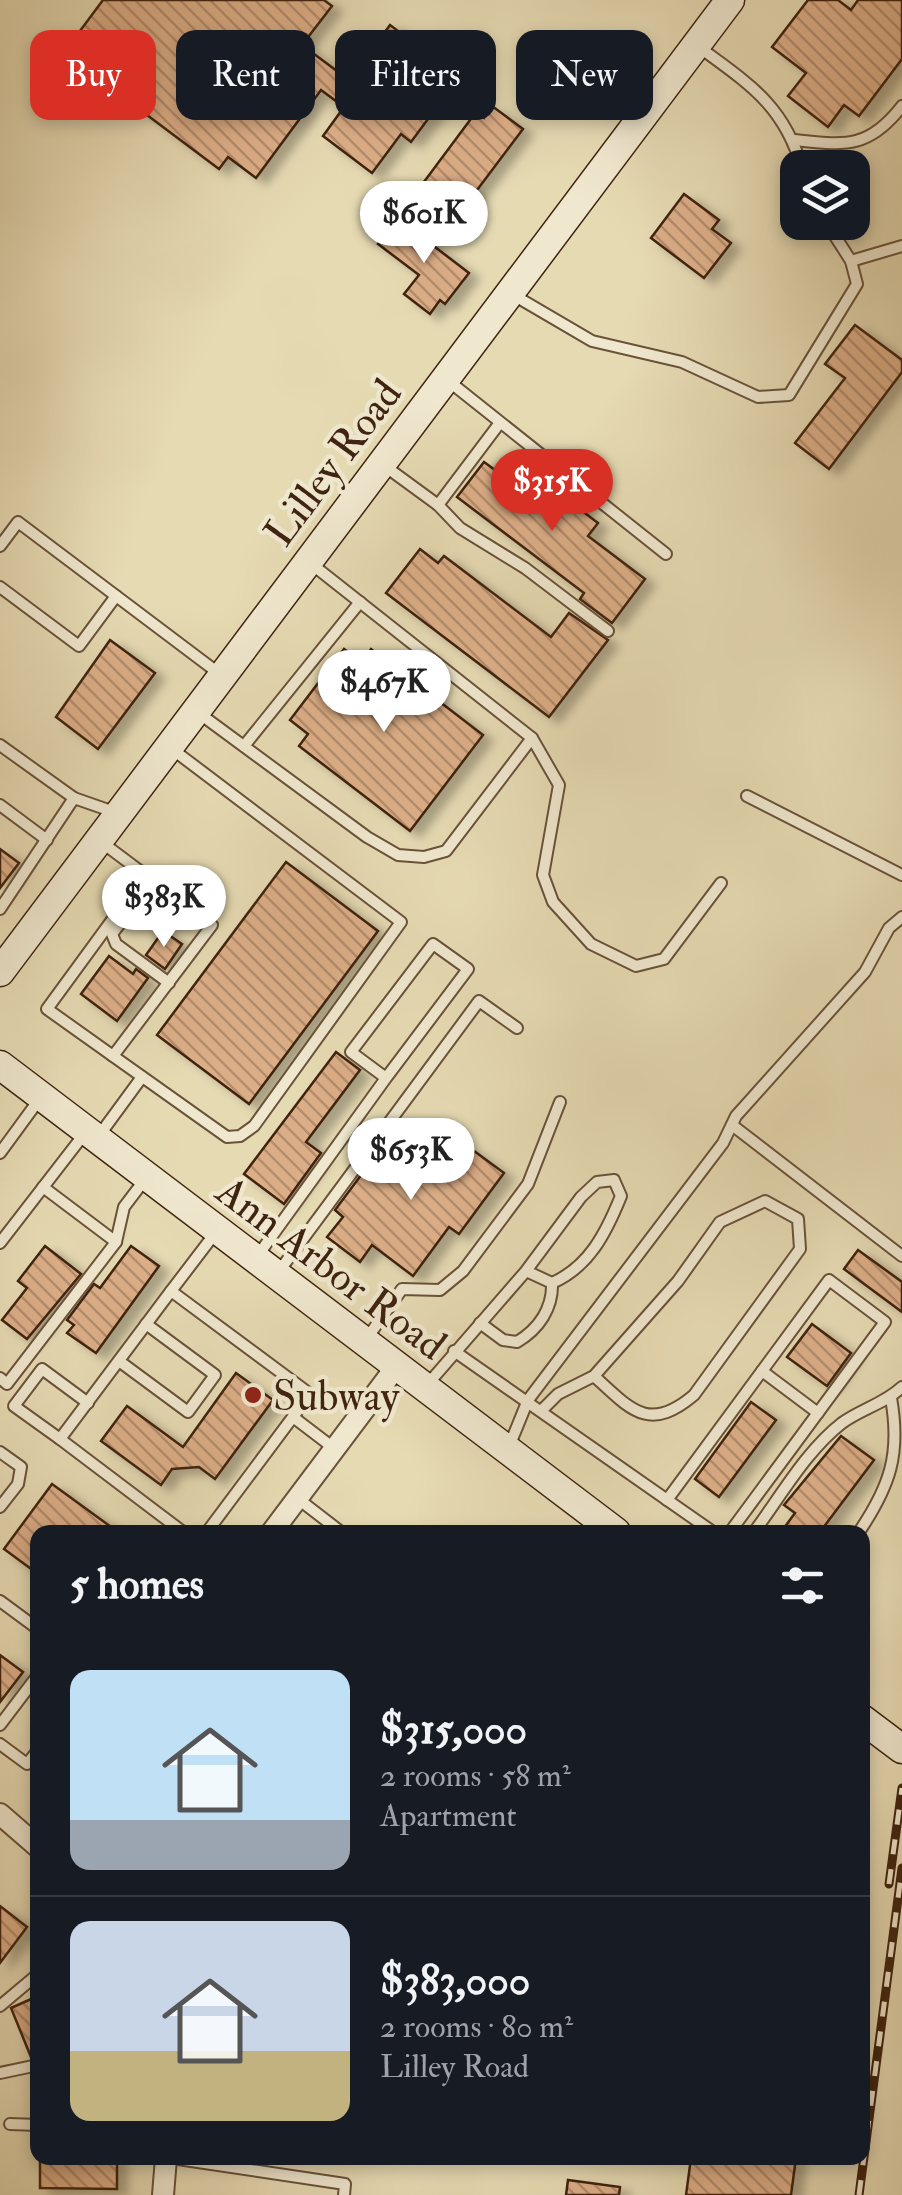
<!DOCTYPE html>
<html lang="en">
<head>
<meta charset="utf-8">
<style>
  body { margin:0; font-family:"IM FELL Double Pica",serif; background:#20242c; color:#f1f3f6; height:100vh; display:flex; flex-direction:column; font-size:38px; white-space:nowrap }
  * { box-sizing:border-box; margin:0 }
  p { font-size:32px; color:#9ea1a6 }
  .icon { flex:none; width:55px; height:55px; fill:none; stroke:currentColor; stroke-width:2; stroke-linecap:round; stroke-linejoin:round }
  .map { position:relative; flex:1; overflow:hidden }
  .side { position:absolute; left:30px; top:1525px; width:840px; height:640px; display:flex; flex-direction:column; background:#171b24; border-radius:20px; box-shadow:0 5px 15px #0003 }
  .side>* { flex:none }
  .guide { position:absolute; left:30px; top:30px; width:842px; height:90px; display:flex; gap:20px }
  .fabs { position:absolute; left:780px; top:150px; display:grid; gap:20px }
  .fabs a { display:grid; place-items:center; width:90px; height:90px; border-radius:20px; background:#171b24; box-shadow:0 5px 15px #0003; font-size:50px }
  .price { position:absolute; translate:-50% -85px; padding:0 22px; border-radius:35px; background:#fff; color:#222; font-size:32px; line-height:65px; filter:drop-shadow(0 2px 5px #0008) }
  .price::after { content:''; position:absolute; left:50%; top:60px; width:30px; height:22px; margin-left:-15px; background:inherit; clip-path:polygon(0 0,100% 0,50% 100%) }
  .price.selected { background:#d93025; color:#fff }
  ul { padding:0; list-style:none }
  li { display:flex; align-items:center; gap:30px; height:250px; padding:0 40px }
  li+li { border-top:2px solid #363941 }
  li span { display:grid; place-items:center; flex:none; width:280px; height:200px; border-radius:20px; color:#555 }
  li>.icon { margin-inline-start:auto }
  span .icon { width:120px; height:120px; fill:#fffc; stroke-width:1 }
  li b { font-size:42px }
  h2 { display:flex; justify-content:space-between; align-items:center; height:120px; padding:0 40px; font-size:42px }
  .chip { padding:0 35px; border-radius:20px; background:#171b24; box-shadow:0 5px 15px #0003; font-size:35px; line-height:90px }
  .chip.selected { background:#d93025; color:#fff }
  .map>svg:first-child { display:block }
  .building { fill:url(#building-back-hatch); stroke:#3f2410; stroke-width:2.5; filter:url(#shadow) }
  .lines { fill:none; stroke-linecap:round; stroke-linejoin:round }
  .lane-casing { stroke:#695239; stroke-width:14 }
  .street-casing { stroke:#695239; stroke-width:24 }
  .secondary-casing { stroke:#3f2410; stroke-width:31 }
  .lane { stroke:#efe7ce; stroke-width:10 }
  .street { stroke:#efe7ce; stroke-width:20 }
  .secondary { stroke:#efe7ce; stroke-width:28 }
  .rail-casing { stroke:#3f2410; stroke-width:9 }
  .rail { stroke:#efe7ce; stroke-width:5; stroke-dasharray:15; stroke-linecap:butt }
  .poi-dot { fill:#8f2418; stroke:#efe7ce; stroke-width:4 }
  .labels { text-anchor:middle; stroke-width:9; stroke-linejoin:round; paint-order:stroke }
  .street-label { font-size:42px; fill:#3f2410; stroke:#efe7ce }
  .poi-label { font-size:42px; fill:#3f2410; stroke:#efe7ce; text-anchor:start }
</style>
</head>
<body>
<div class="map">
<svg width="902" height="2195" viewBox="0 0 902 2195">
  <defs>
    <pattern id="building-back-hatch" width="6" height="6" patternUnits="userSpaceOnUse" patternTransform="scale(2.5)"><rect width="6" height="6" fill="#dcae87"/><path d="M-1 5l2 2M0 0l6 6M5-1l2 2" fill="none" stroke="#b48d6d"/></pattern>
    <filter id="shadow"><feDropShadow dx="10" dy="6" stdDeviation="5" flood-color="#0004"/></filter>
  </defs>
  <rect width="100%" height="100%" fill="#e6dab3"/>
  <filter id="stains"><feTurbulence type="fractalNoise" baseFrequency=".002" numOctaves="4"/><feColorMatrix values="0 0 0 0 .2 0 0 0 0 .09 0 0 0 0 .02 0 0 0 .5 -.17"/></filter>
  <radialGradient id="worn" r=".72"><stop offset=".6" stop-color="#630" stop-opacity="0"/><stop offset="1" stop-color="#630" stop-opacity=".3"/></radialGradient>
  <g class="building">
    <polygon points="103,0 324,0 332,6 302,45 349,80 390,25 459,77 411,142 401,134 372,173 323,136 344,107 321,90 256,178 228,157 219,169 91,73 101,60 74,39"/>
    <polygon points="808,0 838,0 851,10 858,0 902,0 902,59 859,116 844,105 828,127 788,96 806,73 772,47"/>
    <polygon points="492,106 523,129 468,202 462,198 444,222 412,198 476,112 484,118"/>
    <polygon points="684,194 719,220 712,229 731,243 704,278 651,238"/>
    <polygon points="397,218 469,273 445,304 440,300 430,314 404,294 419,275 378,244"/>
    <polygon points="855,325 902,360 902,372 829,469 795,443 845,378 825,364"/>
    <polygon points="511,457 598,523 588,536 645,579 612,623 580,599 584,593 457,497 484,462 499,473"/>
    <polygon points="420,549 438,563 444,556 551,637 569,613 608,640 549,717 386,593"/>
    <polygon points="110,640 155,673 98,749 56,717"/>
    <polygon points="344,649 362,662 371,649 483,735 410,831 299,746 308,734 290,720"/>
    <polygon points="0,849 19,863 0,888"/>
    <polygon points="286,862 378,931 249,1104 157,1035"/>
    <polygon points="163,931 182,944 165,969 146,955"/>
    <polygon points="109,956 133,974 136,969 148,978 117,1021 81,994"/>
    <polygon points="336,1052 360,1070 306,1142 321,1153 284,1204 244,1174"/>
    <polygon points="394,1131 447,1171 466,1145 504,1173 459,1234 449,1227 413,1276 372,1245 360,1262 327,1237 343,1217 335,1210"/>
    <polygon points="45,1246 81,1274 27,1339 2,1320 27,1288 18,1281"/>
    <polygon points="131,1246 159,1266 96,1353 67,1333 74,1325 67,1320 94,1284 100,1288"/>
    <polygon points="858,1250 902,1282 902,1312 844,1269"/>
    <polygon points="812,1324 851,1353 827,1386 787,1357"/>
    <polygon points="236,1373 273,1400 215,1479 199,1467 172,1469 161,1485 101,1441 127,1406 183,1447"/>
    <polygon points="751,1402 776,1420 719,1497 695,1479"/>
    <polygon points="841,1436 874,1460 820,1532 781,1532 795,1513 784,1505"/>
    <polygon points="52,1484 118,1532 38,1532 38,1574 4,1549"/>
    <polygon points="0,1655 23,1672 0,1702"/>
    <polygon points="0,1906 27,1927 0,1963"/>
    <polygon points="38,1996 38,2056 31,2057 11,2008"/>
    <polygon points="40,2158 117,2158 117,2189 40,2188"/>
    <polygon points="691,2158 796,2158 791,2195 686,2195"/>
    <polygon points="568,2180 620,2187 619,2195 566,2195"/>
  </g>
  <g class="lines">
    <g class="lane-casing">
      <g id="lane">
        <path d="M699,47C749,84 784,105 802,168"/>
        <path d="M794,140C844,145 868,150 902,106"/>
        <polyline points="851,261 902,246"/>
        <polyline points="510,293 592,341 682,362 758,397 789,395 857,284 851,261 826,222"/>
        <polyline points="446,379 666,554"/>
        <polyline points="382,464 438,505 460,528 525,568 608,631"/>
        <polyline points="438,505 499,424"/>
        <polyline points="0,546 18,522 221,675"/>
        <polyline points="309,562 532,738 559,785 543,875 553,902 591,944 636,966 664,959 721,883"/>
        <polyline points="0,587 79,646 116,596"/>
        <polyline points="196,711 367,837 398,855 424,857 446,851 532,738"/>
        <polyline points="0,745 74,798"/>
        <polyline points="244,746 360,602"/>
        <polyline points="747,796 902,875"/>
        <polyline points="0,805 47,840"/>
        <polyline points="100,841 212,925 113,1056 47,1009 145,875"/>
        <polyline points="129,897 128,913 112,934 116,944 169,983"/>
        <polyline points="0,909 74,798 117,813"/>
        <polyline points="113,1056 227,1137 240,1136 254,1126 401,922 172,749"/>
        <polyline points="732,1125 902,1256"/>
        <polyline points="98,1137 142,1077"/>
        <polyline points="0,1153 41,1097"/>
        <polyline points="43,1187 116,1242"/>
        <polyline points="0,1243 85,1133"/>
        <polyline points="256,1258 386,1078 351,1052 433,944 468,969 386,1078"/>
        <polyline points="277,1274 479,1001 517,1028"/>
        <polyline points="171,1291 60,1439 183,1532"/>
        <path d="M480,1323L503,1340L517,1342C539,1329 553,1308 552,1283"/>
        <polyline points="365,1341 402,1289 440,1290 463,1271 528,1184 560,1102"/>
        <polyline points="454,1351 713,1532"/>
        <polyline points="119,1361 188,1412 215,1375 146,1324"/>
        <polyline points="762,1371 818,1413"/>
        <polyline points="0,1378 7,1384 116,1242 124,1207 146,1178"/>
        <path d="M427,1385L526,1271L581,1197L597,1182L614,1180L621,1196C606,1233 589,1267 552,1283L526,1271"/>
        <path d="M542,1410L558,1394L594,1376L678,1281L720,1222L765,1201L798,1219L800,1249L694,1395C649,1433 631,1410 594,1376"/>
        <polyline points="293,1417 335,1449"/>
        <polyline points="60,1439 14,1406 42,1369 88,1403"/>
        <polyline points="508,1449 528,1400 723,1143 736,1116 865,972 889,928 902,917"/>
        <polyline points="0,1452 21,1467 18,1484 0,1507"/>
        <polyline points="297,1498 341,1532"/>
        <polyline points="667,1500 829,1280 885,1322 730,1532"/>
        <polyline points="207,1532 310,1394 171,1291 216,1232"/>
        <path d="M754,1532C781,1496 806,1451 842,1423C861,1409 884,1404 902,1387"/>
        <path d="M859,1532C890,1486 901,1454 891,1398"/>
        <polyline points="0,1601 38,1629"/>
        <polyline points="0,1725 38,1675"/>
        <polyline points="0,1744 27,1764 38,1750"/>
        <polyline points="0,2006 38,1974"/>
        <polyline points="0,2073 38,2065"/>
        <polyline points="10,2124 38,2125"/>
        <polyline points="171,2158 345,2184 344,2195"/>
      </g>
    </g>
    <g class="street-casing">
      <g id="street">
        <polyline points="272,1532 396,1367"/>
        <polyline points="0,1814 38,1847"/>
        <polyline points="163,2195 166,2158"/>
      </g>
    </g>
    <g class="secondary-casing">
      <g id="secondary">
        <polyline points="0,972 730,0"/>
        <polyline points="0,1065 616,1532"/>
        <polyline points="862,1719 902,1749"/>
      </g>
    </g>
    <use href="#lane" class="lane"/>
    <use href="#street" class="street"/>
    <use href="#secondary" class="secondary"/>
    <g class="rail-casing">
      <g id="rail">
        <polyline points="889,1884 902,1788"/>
        <polyline points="859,2195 902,1868"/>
      </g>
    </g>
    <use href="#rail" class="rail"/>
  </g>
  <circle class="poi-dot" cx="253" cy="1395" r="10"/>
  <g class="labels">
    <g class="street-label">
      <text transform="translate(332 462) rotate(-53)" y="15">Lilley Road</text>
      <text transform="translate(332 1267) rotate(37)" y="15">Ann Arbor Road</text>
    </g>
    <g class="poi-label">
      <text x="273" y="1410">Subway</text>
    </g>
  </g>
  <rect width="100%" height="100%" filter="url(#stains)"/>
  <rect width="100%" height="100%" fill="url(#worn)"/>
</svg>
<div class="fabs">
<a><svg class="icon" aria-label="layers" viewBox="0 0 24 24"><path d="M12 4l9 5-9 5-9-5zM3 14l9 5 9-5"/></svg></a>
</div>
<b class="price" style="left:424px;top:266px">$601K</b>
<b class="price selected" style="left:552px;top:534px">$315K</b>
<b class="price" style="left:384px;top:735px">$467K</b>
<b class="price" style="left:164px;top:950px">$383K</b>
<b class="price" style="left:411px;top:1203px">$653K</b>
<div class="guide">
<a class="chip selected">Buy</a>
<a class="chip">Rent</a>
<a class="chip">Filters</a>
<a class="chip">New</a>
</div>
<section class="side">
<h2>5 homes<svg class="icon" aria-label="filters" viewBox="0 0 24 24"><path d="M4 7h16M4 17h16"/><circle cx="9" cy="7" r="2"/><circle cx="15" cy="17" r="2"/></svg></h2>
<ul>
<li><span style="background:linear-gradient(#bfe0f5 75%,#9aa5b1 0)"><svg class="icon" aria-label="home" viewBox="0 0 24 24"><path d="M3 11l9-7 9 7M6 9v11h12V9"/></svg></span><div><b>$315,000</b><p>2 rooms · 58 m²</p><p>Apartment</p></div></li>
<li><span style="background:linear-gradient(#c9d6e8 65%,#c2b280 0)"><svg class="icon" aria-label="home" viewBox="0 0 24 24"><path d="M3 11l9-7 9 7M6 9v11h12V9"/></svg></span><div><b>$383,000</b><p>2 rooms · 80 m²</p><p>Lilley Road</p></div></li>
</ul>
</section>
</div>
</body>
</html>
